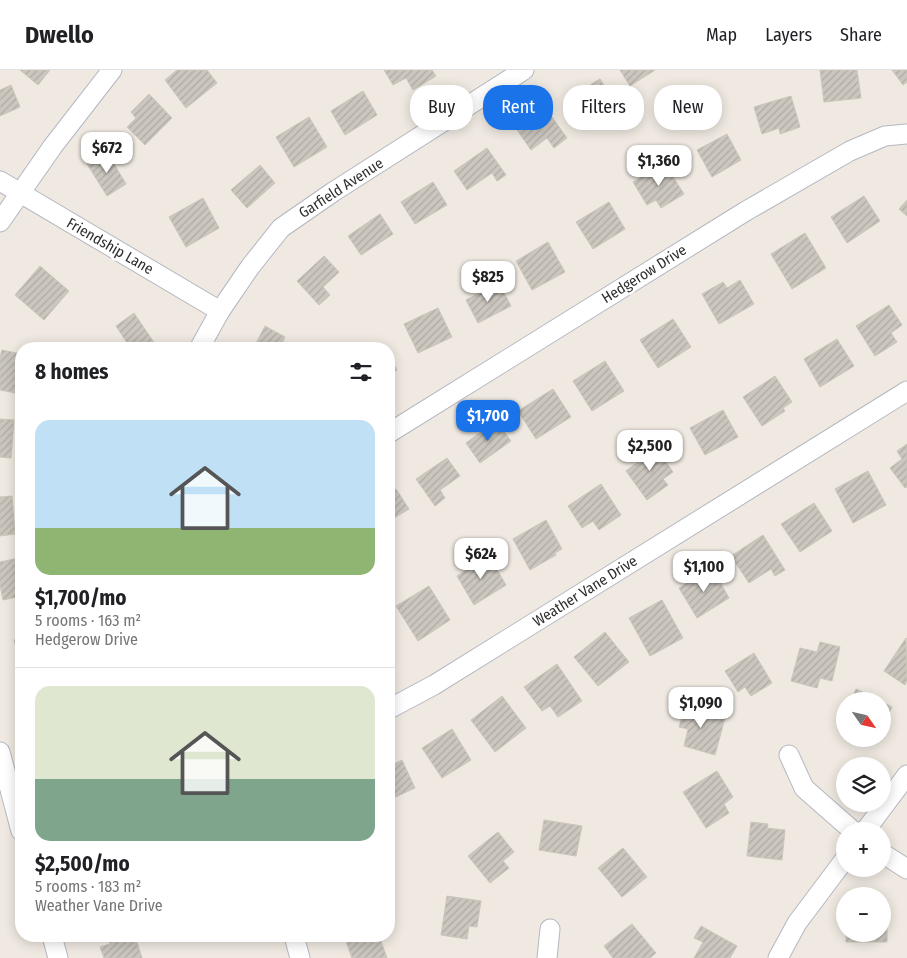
<!DOCTYPE html>
<html lang="en">
<head>
<meta charset="utf-8">
<style>
  body { margin:0; font-family:"Fira Sans Condensed",sans-serif; background:#f2f2f2; color:#202124; height:100vh; display:flex; flex-direction:column; font-size:19px; white-space:nowrap }
  * { box-sizing:border-box; margin:0 }
  p { font-size:16px; color:#757577 }
  .icon { flex:none; width:28px; height:28px; fill:none; stroke:currentColor; stroke-width:2; stroke-linecap:round; stroke-linejoin:round }
  .map { position:relative; flex:1; overflow:hidden }
  .details { position:absolute; left:15px; top:272px; width:380px; height:600px; display:flex; flex-direction:column; background:#fff; border-radius:20px; box-shadow:0 2px 12px #0003 }
  .details>* { flex:none }
  .top-card { position:absolute; left:410px; top:15px; width:421px; height:45px; display:flex; gap:10px }
  .needle { width:32px; rotate:124deg }
  .tools { position:absolute; left:836px; top:622px; display:grid; gap:10px }
  .tools a { display:grid; place-items:center; width:55px; height:55px; border-radius:50%; background:#fff; box-shadow:0 2px 12px #0003; font-size:25px }
  .price { position:absolute; translate:-50% -42px; padding:0 11px; border-radius:10px; background:#fff; color:#222; font-size:16px; line-height:32px; filter:drop-shadow(0 1px 2px #0008) }
  .price::after { content:''; position:absolute; left:50%; top:30px; width:15px; height:11px; margin-left:-8px; background:inherit; clip-path:polygon(0 0,100% 0,50% 100%) }
  .price.active { background:#1a73e8; color:#fff }
  ul { padding:0; list-style:none }
  li { display:grid; align-content:center; gap:10px; height:265px; padding:0 20px }
  li+li { border-top:1px solid #e0e0e0 }
  li span { display:grid; place-items:center; height:155px; border-radius:15px; color:#555 }
  li>.icon { margin-inline-start:auto }
  span .icon { width:90px; height:90px; fill:#fffc; stroke-width:1 }
  li b { font-size:21px }
  h2 { display:flex; justify-content:space-between; align-items:center; height:60px; padding:0 20px; font-size:21px }
  .pill { padding:0 18px; border-radius:20px; background:#fff; box-shadow:0 2px 12px #0003; font-size:18px; line-height:45px }
  .pill.active { background:#1a73e8; color:#fff }
  header { display:flex; align-items:center; gap:30px; box-sizing:border-box; height:70px; padding:0 25px; background:#fff; border-bottom:1px solid #e0e0e0 }
  header strong { font-size:24px }
  nav { display:flex; gap:28px; margin-inline-start:auto; font-size:18px }
  .map>svg:first-child { display:block }
  .building { fill:url(#building-hatch); stroke:#cbc5ba }
  .lines { fill:none; stroke-linecap:round; stroke-linejoin:round }
  .street-casing { stroke:#b4b7c1; stroke-width:21 }
  .street { stroke:#fff; stroke-width:19 }
  .labels { text-anchor:middle; stroke-width:5; stroke-linejoin:round; paint-order:stroke }
  .street-label { font-size:15px; fill:#2e2e2e; stroke:#fff }
</style>
</head>
<body>
<header>
<strong>Dwello</strong>
<nav><a>Map</a><a>Layers</a><a>Share</a></nav>
</header>
<div class="map">
<svg width="907" height="888" viewBox="0 0 907 888">
  <defs>
    <pattern id="building-hatch" width="6" height="6" patternUnits="userSpaceOnUse" patternTransform="scale(1.25)"><rect width="6" height="6" fill="#cbc7bf"/><path d="M-1 1l2-2M0 6l6-6M5 7l2-2" fill="none" stroke="#afaba4"/></pattern>
  </defs>
  <rect width="100%" height="100%" fill="#efe9e1"/>
  <g class="building">
    <polygon points="20,0 50,0 38,15"/>
    <polygon points="177,0 207,0 217,13 186,38 165,10"/>
    <polygon points="384,0 432,0 436,6 413,20 406,8 393,15"/>
    <polygon points="620,0 655,0 630,16"/>
    <polygon points="820,0 857,0 861,28 824,32"/>
    <polygon points="892,0 907,0 907,12 903,15"/>
    <polygon points="600,9 612,28 581,47 569,28"/>
    <polygon points="11,15 20,37 0,46 0,20"/>
    <polygon points="363,21 377,45 345,65 331,41"/>
    <polygon points="149,24 172,48 145,75 127,57 136,48 131,42"/>
    <polygon points="791,26 800,57 780,64 779,58 762,64 754,37"/>
    <polygon points="547,40 567,68 554,78 547,68 531,80 517,60"/>
    <polygon points="309,47 327,77 294,97 276,67"/>
    <polygon points="727,64 741,90 712,107 697,80"/>
    <polygon points="487,78 506,105 497,111 492,103 467,120 454,101"/>
    <polygon points="107,82 126,114 107,126 87,94"/>
    <polygon points="664,93 684,124 661,138 656,130 647,135 633,112"/>
    <polygon points="260,95 275,113 247,138 231,120"/>
    <polygon points="433,112 447,135 415,154 401,132"/>
    <polygon points="864,126 880,151 847,173 831,147"/>
    <polygon points="203,128 219,158 186,177 169,147"/>
    <polygon points="907,130 907,146 899,139"/>
    <polygon points="609,132 625,159 593,179 576,152"/>
    <polygon points="380,144 393,164 361,185 348,166"/>
    <polygon points="805,163 826,198 792,219 771,184"/>
    <polygon points="548,172 565,202 532,220 516,191"/>
    <polygon points="324,186 339,202 323,217 330,225 319,235 297,211"/>
    <polygon points="40,196 69,221 44,250 15,225"/>
    <polygon points="740,210 754,234 719,254 702,224 723,212 727,218"/>
    <polygon points="499,213 511,236 478,253 466,230"/>
    <polygon points="889,235 902,255 891,263 897,272 875,286 856,256"/>
    <polygon points="438,238 452,267 418,283 404,254"/>
    <polygon points="134,243 155,274 148,279 131,279 116,256"/>
    <polygon points="673,249 691,277 658,298 640,270"/>
    <polygon points="265,256 285,267 279,279 253,279"/>
    <polygon points="837,269 854,296 820,317 804,289"/>
    <polygon points="2,280 21,284 20,310 21,311 21,324 0,320 0,287"/>
    <polygon points="389,286 397,300 389,305"/>
    <polygon points="605,291 624,321 592,341 573,311"/>
    <polygon points="775,306 792,332 783,338 785,341 762,356 743,327"/>
    <polygon points="553,319 571,347 536,369 518,341"/>
    <polygon points="723,340 738,367 705,385 690,358"/>
    <polygon points="0,349 14,350 11,388 0,387"/>
    <polygon points="496,351 511,371 480,393 466,373"/>
    <polygon points="650,369 673,402 663,409 668,415 647,430 626,401 647,385 641,376"/>
    <polygon points="907,374 907,417 905,418 890,398 902,389 897,381"/>
    <polygon points="447,388 460,406 440,420 445,428 435,436 416,409"/>
    <polygon points="868,401 886,435 853,453 835,419"/>
    <polygon points="601,414 621,445 599,460 593,451 582,458 568,436"/>
    <polygon points="396,419 409,439 389,451 389,424"/>
    <polygon points="12,426 15,464 0,466 0,427"/>
    <polygon points="814,433 832,461 800,482 781,454"/>
    <polygon points="546,450 562,479 555,483 556,485 530,500 513,469"/>
    <polygon points="763,465 785,500 775,506 771,499 749,513 731,486"/>
    <polygon points="489,486 506,515 474,535 457,506"/>
    <polygon points="19,488 21,500 21,526 3,530 0,515 0,492"/>
    <polygon points="712,498 729,528 697,548 679,518"/>
    <polygon points="429,516 450,550 418,571 396,536"/>
    <polygon points="662,530 683,568 650,586 629,548"/>
    <polygon points="605,562 629,592 598,616 574,587"/>
    <polygon points="21,568 21,596 14,570"/>
    <polygon points="906,568 907,611 905,615 884,601"/>
    <polygon points="820,572 840,577 832,611 820,608 817,618 791,611 800,578 817,582"/>
    <polygon points="754,583 772,613 751,626 745,617 738,622 725,601"/>
    <polygon points="557,594 582,631 558,647 550,636 542,641 524,617"/>
    <polygon points="856,619 881,631 851,631"/>
    <polygon points="502,626 526,658 495,682 471,650"/>
    <polygon points="687,630 698,633 696,640 725,648 715,685 684,676 688,659 679,657"/>
    <polygon points="882,632 892,637 882,657"/>
    <polygon points="452,659 471,690 442,708 422,678"/>
    <polygon points="402,690 415,718 389,730 389,696"/>
    <polygon points="717,701 733,727 724,734 729,743 706,758 683,722"/>
    <polygon points="544,750 582,756 576,786 539,780"/>
    <polygon points="751,752 768,754 767,758 785,760 782,790 747,786"/>
    <polygon points="498,762 514,782 503,791 509,798 490,813 468,786"/>
    <polygon points="623,778 647,807 622,827 598,798"/>
    <polygon points="447,826 481,831 477,857 469,856 467,869 441,865"/>
    <polygon points="887,840 887,872 846,872 846,864 882,864 882,841"/>
    <polygon points="632,854 656,883 650,888 613,888 604,876"/>
    <polygon points="701,856 737,876 730,888 694,888 703,872 694,868"/>
    <polygon points="108,866 135,866 142,888 104,888 100,877 110,874"/>
    <polygon points="344,866 379,866 387,888 352,888"/>
  </g>
  <g class="lines">
    <g class="street-casing">
      <g id="street">
        <polyline points="0,111 220,241"/>
        <polyline points="0,152 53,76 112,0"/>
        <polyline points="199,279 220,241 250,197 281,158 333,122 524,0"/>
        <polyline points="389,363 746,141 850,81 885,66 907,64"/>
        <polyline points="389,639 434,615 907,321"/>
        <polyline points="0,682 21,761"/>
        <polyline points="789,685 804,718 853,761"/>
        <polyline points="865,761 907,705"/>
        <polyline points="882,783 907,799"/>
        <polyline points="52,866 58,888"/>
        <polyline points="294,866 300,888"/>
        <polyline points="547,888 550,859"/>
        <polyline points="778,888 797,853 845,789"/>
      </g>
    </g>
    <use href="#street" class="street"/>
  </g>
  <g class="labels">
    <g class="street-label">
      <text transform="translate(341 118) rotate(-33)" y="5">Garfield Avenue</text>
      <text transform="translate(110 176) rotate(30)" y="5">Friendship Lane</text>
      <text transform="translate(644 204) rotate(-32)" y="5">Hedgerow Drive</text>
      <text transform="translate(585 521) rotate(-32)" y="5">Weather Vane Drive</text>
    </g>
  </g>
</svg>
<div class="tools">
<a><svg class="needle" viewBox="-14 -14 28 28"><path d="M0-13l5 13h-10z" fill="#e53935"/><path d="M0 13l5-13h-10z" fill="#757577"/></svg></a>
<a><svg class="icon" aria-label="layers" viewBox="0 0 24 24"><path d="M12 4l9 5-9 5-9-5zM3 14l9 5 9-5"/></svg></a>
<a>+</a>
<a>−</a>
</div>
<b class="price" style="left:107px;top:104px">$672</b>
<b class="price" style="left:659px;top:117px">$1,360</b>
<b class="price" style="left:488px;top:233px">$825</b>
<b class="price active" style="left:488px;top:372px">$1,700</b>
<b class="price" style="left:650px;top:402px">$2,500</b>
<b class="price" style="left:481px;top:510px">$624</b>
<b class="price" style="left:704px;top:523px">$1,100</b>
<b class="price" style="left:701px;top:659px">$1,090</b>
<div class="top-card">
<a class="pill">Buy</a>
<a class="pill active">Rent</a>
<a class="pill">Filters</a>
<a class="pill">New</a>
</div>
<section class="details">
<h2>8 homes<svg class="icon" aria-label="filters" viewBox="0 0 24 24"><path d="M4 7h16M4 17h16"/><circle cx="9" cy="7" r="2"/><circle cx="15" cy="17" r="2"/></svg></h2>
<ul>
<li><span style="background:linear-gradient(#bfe0f5 70%,#8fb573 0)"><svg class="icon" aria-label="home" viewBox="0 0 24 24"><path d="M3 11l9-7 9 7M6 9v11h12V9"/></svg></span><div><b>$1,700/mo</b><p>5 rooms · 163 m²</p><p>Hedgerow Drive</p></div></li>
<li><span style="background:linear-gradient(#dfe7d0 60%,#7fa58c 0)"><svg class="icon" aria-label="home" viewBox="0 0 24 24"><path d="M3 11l9-7 9 7M6 9v11h12V9"/></svg></span><div><b>$2,500/mo</b><p>5 rooms · 183 m²</p><p>Weather Vane Drive</p></div></li>
</ul>
</section>
</div>
</body>
</html>
